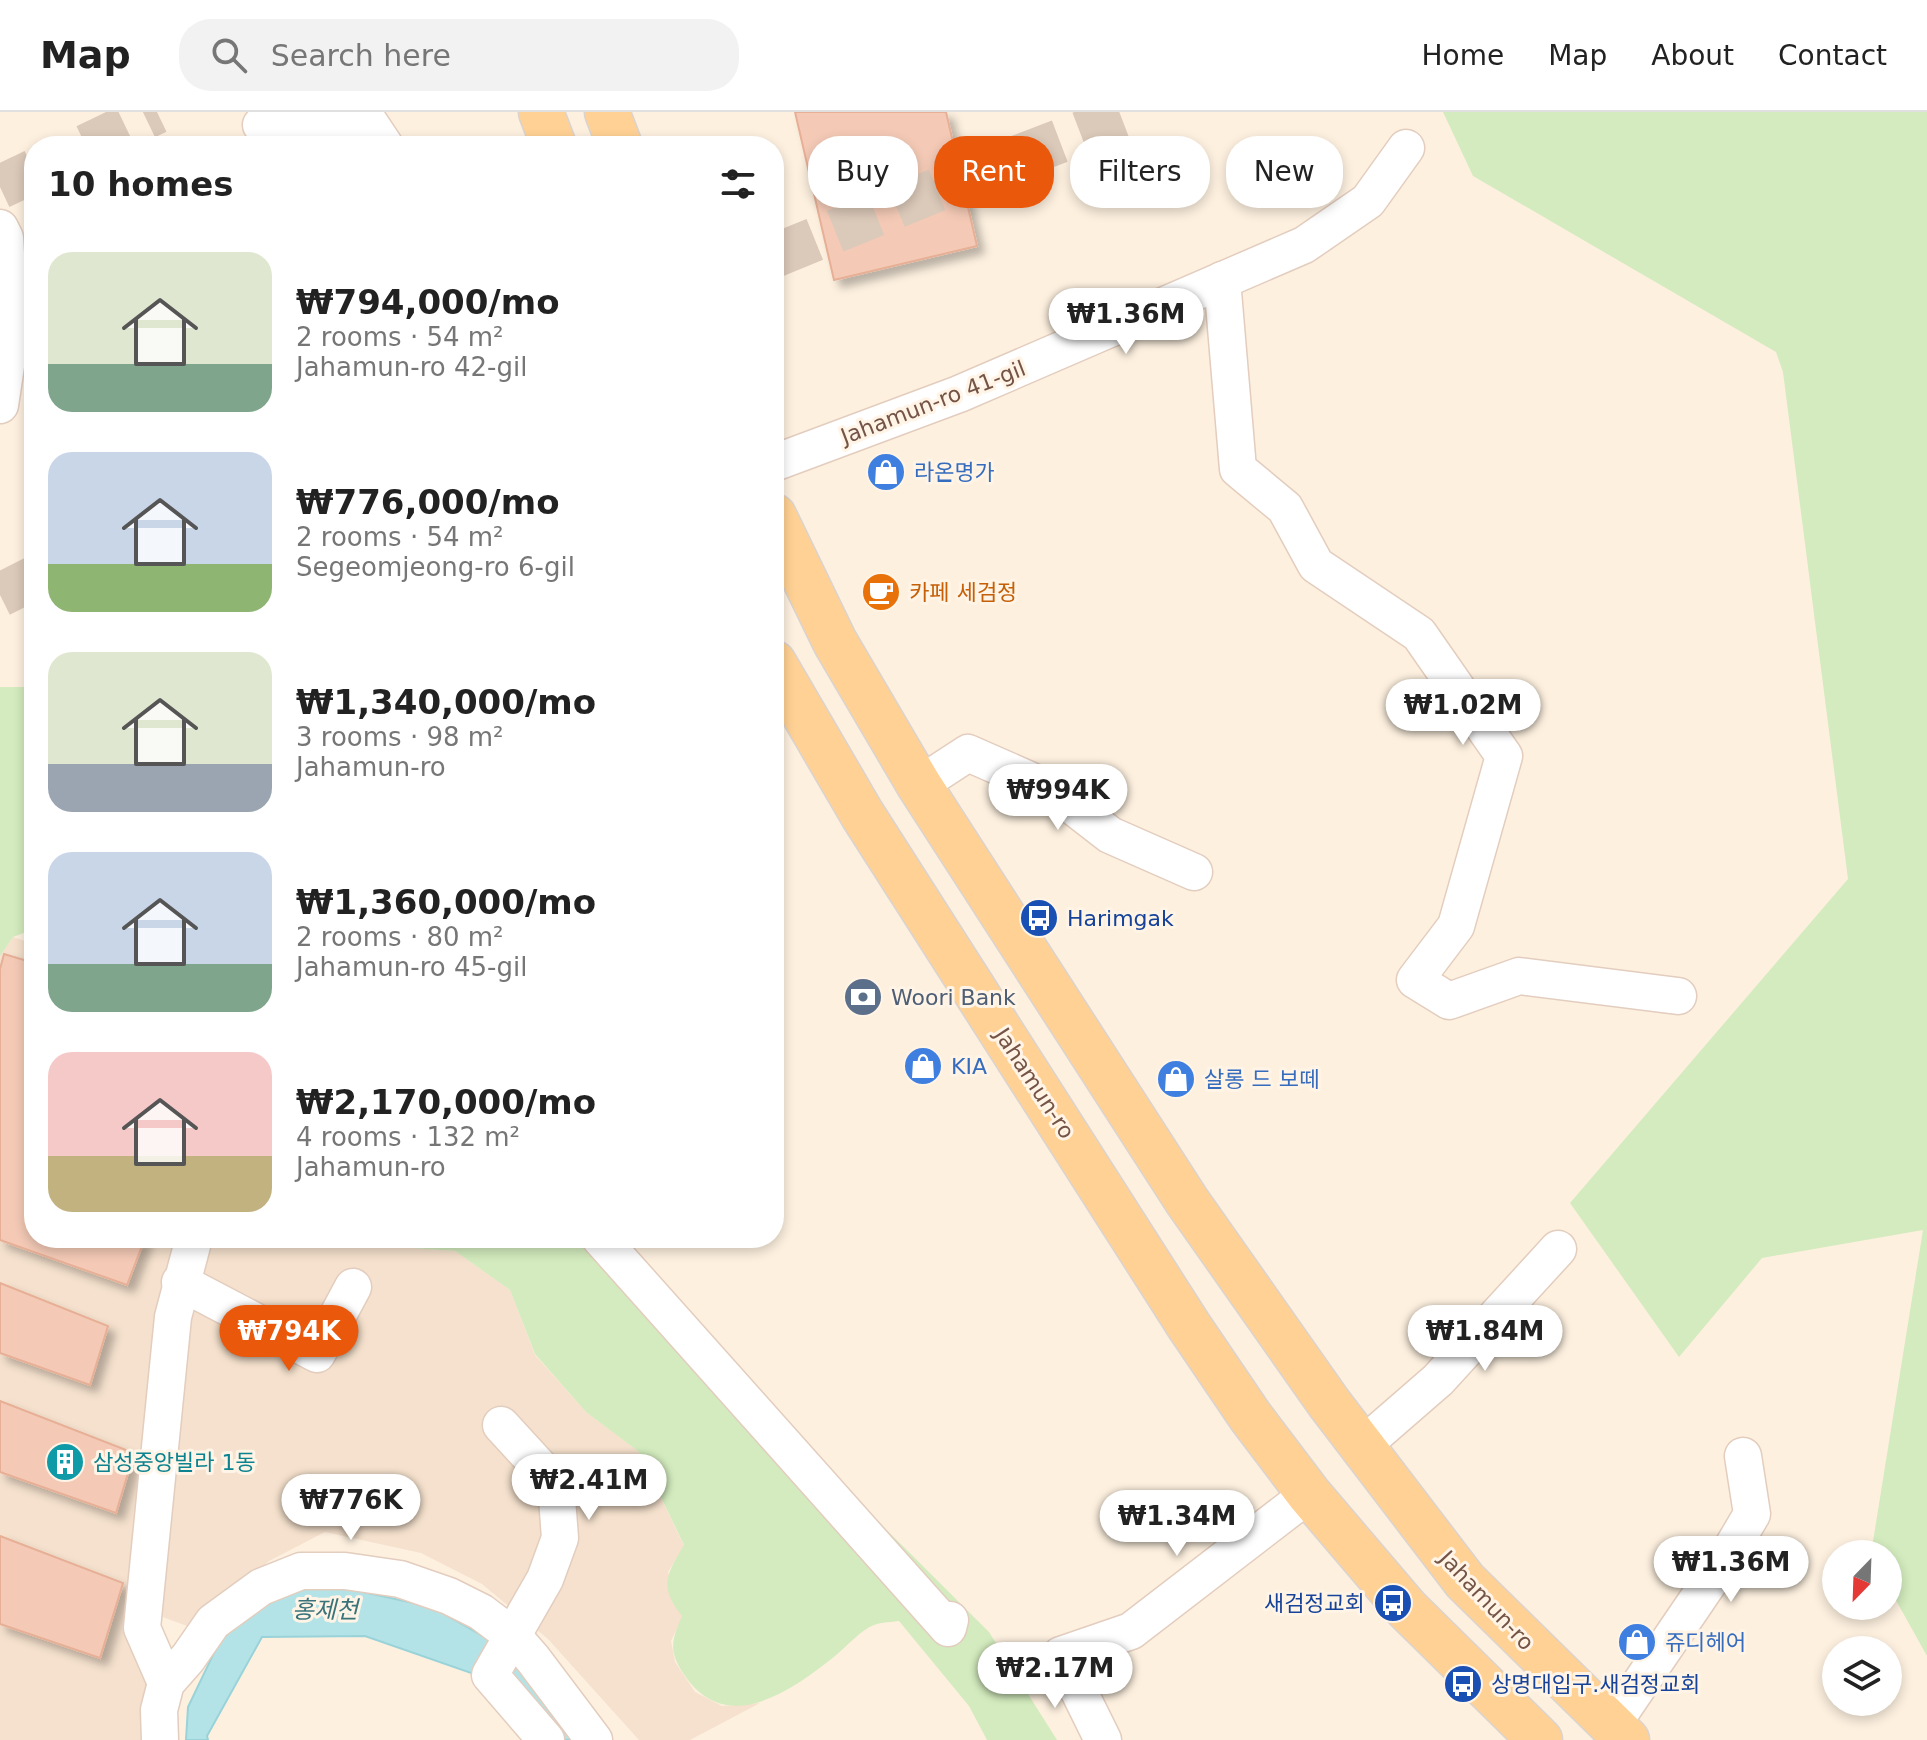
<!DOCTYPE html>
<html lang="en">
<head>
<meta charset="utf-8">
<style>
  body { margin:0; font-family:"DejaVu Sans","Noto Sans KR",sans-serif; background:#f2f2f2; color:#222; height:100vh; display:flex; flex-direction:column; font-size:30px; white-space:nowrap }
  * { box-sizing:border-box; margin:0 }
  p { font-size:26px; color:#767676 }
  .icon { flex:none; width:44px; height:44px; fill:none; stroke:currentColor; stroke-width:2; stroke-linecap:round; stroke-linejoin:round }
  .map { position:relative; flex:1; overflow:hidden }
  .side { position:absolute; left:24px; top:24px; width:760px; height:1112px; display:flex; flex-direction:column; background:#fff; border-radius:32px; box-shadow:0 4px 12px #0003 }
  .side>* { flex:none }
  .hud { position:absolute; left:808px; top:24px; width:760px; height:72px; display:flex; gap:16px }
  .needle { width:52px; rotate:203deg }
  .fabs { position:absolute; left:1822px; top:1428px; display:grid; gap:16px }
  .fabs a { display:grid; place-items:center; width:80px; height:80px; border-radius:50%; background:#fff; box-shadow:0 4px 12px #0003; font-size:40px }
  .price { position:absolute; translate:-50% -68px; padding:0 18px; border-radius:28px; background:#fff; color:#222; font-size:26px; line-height:52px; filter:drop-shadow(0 2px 4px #0008) }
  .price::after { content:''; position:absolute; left:50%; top:48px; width:24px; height:18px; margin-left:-12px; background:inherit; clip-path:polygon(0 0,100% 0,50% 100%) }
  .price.current { background:#ea580c; color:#fff }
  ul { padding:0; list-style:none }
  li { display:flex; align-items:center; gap:24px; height:200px; padding:0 24px }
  li span { display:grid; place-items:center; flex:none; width:224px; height:160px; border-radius:24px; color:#555 }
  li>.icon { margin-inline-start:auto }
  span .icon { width:96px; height:96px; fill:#fffc; stroke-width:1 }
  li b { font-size:34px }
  h2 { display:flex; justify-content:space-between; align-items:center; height:96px; padding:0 24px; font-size:34px }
  .pill { padding:0 28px; border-radius:32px; background:#fff; box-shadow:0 4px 12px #0003; font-size:28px; line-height:72px }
  .pill.current { background:#ea580c; color:#fff }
  header { display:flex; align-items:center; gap:48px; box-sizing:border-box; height:112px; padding:0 40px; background:#fff; border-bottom:2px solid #e0e0e0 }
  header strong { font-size:38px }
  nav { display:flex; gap:44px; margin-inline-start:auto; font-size:28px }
  .search { width:560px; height:72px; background:#f2f2f2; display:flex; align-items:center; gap:20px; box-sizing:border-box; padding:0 28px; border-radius:32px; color:#767676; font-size:30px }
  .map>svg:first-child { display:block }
  .residential { fill:#f5e1cd }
  .green { fill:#d3ebbe }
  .water { fill:#b3e3e7; stroke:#99d3d9; stroke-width:2 }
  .building { fill:#f4cab6; stroke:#e7af96; stroke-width:2; filter:url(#shadow) }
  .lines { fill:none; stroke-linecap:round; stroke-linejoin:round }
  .trunk-tunnel { stroke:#dbc9b9; stroke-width:44; stroke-dasharray:44 22; stroke-linecap:butt }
  .minor-casing { stroke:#e3cdbe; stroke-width:39 }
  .primary-casing { stroke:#dbd3cf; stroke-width:47 }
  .minor { stroke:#fff; stroke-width:36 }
  .primary { stroke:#ffd194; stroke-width:44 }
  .labels { text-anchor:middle; stroke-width:6; stroke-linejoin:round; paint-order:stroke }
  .street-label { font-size:22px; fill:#745446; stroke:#fff4e6 }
  .shop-label { font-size:22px; fill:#366cbe; stroke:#fff4e6; text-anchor:start }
  .food-label { font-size:22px; fill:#c56008; stroke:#fff4e6; text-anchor:start }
  .transit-label { font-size:22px; fill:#164399; stroke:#fff4e6; text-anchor:start }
  .service-label { font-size:22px; fill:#4e5e75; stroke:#fff4e6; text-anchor:start }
  .culture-label { font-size:22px; fill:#0d838f; stroke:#fff4e6; text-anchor:start }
  .water-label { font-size:24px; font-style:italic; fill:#3a747b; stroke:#fff4e6 }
</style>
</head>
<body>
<header>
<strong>Map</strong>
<div class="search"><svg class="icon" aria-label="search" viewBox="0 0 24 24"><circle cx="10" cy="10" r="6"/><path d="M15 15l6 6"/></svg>Search here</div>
<nav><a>Home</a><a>Map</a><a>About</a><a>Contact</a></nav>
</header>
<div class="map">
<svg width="1927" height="1628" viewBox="0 0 1927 1628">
  <defs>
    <filter id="shadow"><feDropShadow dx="7" dy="7" stdDeviation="4" flood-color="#0004"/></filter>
  </defs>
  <rect width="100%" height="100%" fill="#fdf0df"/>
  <polygon class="residential" points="13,825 34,832 34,1126 395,1126 412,1136 455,1139 510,1178 535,1243 586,1300 639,1340 684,1434 668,1460 683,1504 671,1529 675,1550 695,1580 722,1594 760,1591 690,1628 639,1628 548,1527 482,1472 421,1441 325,1420 269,1449 206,1507 187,1514 152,1501 144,1628 0,1628 0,844"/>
  <g class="green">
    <polygon points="1443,0 1927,0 1927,1544 1888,1474 1888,1442 1871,1442 1923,1118 1762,1146 1679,1245 1570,1091 1848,767 1783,260 1776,240 1473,64"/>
    <polygon points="0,575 34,575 34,817 13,825 0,844"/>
    <path d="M395,1126H594L989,1520L1057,1628H987L969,1594L899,1509C891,1510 882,1510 874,1513C861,1518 847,1534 835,1544C790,1580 725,1626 683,1561C668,1538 672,1528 682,1504C659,1475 666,1463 684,1433L639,1340L586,1300L535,1242L510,1178L455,1139L412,1136Z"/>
  </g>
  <polygon class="water" points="326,1472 432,1495 502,1535 586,1628 534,1628 480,1564 365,1524 262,1525 207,1624 208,1628 186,1628 188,1595 222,1524 276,1478"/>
  <g class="building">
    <polygon points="795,0 946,0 977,134 834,168"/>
    <polygon points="4,842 34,851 34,1126 145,1126 127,1173 0,1128 0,857"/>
    <polygon points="0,1171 108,1214 90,1273 0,1241"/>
    <polygon points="0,1289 134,1341 116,1401 0,1360"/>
    <polygon points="0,1424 123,1471 100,1546 0,1512"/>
  </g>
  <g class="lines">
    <g class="trunk-tunnel">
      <polyline points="86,34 157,0"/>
      <polyline points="0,75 34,59"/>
      <polyline points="774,144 1013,47 1136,0"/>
      <polyline points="0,483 34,466"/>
    </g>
    <g class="minor-casing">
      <g id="minor">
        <polyline points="261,13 367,7 385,34"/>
        <polyline points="0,116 5,126 11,221 0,293"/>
        <polyline points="1222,168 1238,357 1285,396 1316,453 1419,522 1504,644 1456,814 1415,868 1449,889 1519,864 1678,884"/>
        <polyline points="774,351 959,282 1304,133 1368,89 1406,36"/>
        <polyline points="919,673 968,641 1052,678 1110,723 1194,760"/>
        <polyline points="600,1126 948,1516 950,1508"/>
        <polyline points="180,1170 317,1242 353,1175"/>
        <polyline points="501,1313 556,1373 560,1426 545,1467 490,1563 546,1628"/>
        <polyline points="1362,1334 1438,1268 1558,1137"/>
        <polyline points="166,1571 142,1516 173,1205 194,1126"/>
        <polyline points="1612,1613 1729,1441 1752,1402 1743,1344"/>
        <polyline points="160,1628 159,1598 166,1571 188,1546 213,1510 261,1475 301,1459 345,1459 400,1467 449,1484 481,1500 513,1524 533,1547 594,1628"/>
        <polyline points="1103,1628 1061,1543 1131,1519 1309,1382"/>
      </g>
    </g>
    <g class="primary-casing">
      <g id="primary">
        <polyline points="541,0 554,34"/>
        <polyline points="607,0 620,34"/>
        <polyline points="774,404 835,530 919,673 1187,1089 1329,1291 1465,1469 1627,1628"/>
        <polyline points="774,551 862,702 1189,1214 1250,1304 1309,1382 1407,1497 1540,1628"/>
      </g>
    </g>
    <use href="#minor" class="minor"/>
    <use href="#primary" class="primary"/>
  </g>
  <defs>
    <g id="shop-disc" transform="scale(2)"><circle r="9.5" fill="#3f7fe0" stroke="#fff4e6"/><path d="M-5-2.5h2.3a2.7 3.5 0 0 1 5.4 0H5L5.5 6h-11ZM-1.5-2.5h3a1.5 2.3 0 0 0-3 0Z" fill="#fff"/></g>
    <g id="cafe-disc" transform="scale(2)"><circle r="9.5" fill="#e8710a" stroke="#fff4e6"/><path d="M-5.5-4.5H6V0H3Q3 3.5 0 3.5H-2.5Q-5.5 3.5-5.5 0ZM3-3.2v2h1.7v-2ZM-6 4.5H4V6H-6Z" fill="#fff"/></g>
    <g id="bus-disc" transform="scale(2)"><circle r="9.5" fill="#1a4fb4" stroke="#fff4e6"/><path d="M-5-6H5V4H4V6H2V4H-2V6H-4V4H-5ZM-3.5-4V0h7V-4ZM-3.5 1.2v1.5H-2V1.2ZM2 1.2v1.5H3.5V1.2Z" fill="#fff"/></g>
    <g id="bank-disc" transform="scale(2)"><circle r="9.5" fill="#5c6f8a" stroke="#fff4e6"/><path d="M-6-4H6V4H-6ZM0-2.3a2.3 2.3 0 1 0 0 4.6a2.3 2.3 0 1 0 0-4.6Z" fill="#fff"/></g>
    <g id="building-disc" transform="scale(2)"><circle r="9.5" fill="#0f9aa8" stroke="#fff4e6"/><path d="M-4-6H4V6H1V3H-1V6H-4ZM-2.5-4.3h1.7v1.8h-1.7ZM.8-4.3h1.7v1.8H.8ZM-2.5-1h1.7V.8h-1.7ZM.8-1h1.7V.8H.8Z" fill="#fff"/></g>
  </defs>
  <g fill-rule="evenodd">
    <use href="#shop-disc" x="886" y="360"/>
    <use href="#cafe-disc" x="881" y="480"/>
    <use href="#bus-disc" x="1039" y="806"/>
    <use href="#bank-disc" x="863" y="885"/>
    <use href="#shop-disc" x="923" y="954"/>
    <use href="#shop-disc" x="1176" y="967"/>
    <use href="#building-disc" x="65" y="1350"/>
    <use href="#bus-disc" x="1393" y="1491"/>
    <use href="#shop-disc" x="1637" y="1530"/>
    <use href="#bus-disc" x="1463" y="1572"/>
  </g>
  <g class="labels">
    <g class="street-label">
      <text transform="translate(933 290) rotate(-21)" y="8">Jahamun-ro 41-gil</text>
      <text transform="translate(1035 971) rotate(57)" y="8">Jahamun-ro</text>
      <text transform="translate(1487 1488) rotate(47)" y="8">Jahamun-ro</text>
    </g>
    <g class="shop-label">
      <text x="914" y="368">라온명가</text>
      <text x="951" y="962">KIA</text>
      <text x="1204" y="975">살롱 드 보떼</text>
      <text x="1665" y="1538">쥬디헤어</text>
    </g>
    <g class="food-label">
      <text x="909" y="488">카페 세검정</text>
    </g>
    <g class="transit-label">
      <text x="1067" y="814">Harimgak</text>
      <text x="1365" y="1499" text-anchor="end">새검정교회</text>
      <text x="1491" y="1580">상명대입구.새검정교회</text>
    </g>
    <g class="service-label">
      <text x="891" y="893">Woori Bank</text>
    </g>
    <g class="culture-label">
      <text x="93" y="1358">삼성중앙빌라 1동</text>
    </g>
    <g class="water-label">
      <text x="325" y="1506">홍제천</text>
    </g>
  </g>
</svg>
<div class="fabs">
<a><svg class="needle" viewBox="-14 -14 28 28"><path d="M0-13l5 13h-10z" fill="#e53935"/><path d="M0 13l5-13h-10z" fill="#767676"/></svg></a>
<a><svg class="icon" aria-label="layers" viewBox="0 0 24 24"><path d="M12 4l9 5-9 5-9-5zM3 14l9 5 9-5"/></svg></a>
</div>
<b class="price" style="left:1126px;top:244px">₩1.36M</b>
<b class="price" style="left:1463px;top:635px">₩1.02M</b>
<b class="price" style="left:1058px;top:720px">₩994K</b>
<b class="price current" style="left:289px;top:1261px">₩794K</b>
<b class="price" style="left:1485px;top:1261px">₩1.84M</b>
<b class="price" style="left:589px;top:1410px">₩2.41M</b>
<b class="price" style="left:351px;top:1430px">₩776K</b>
<b class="price" style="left:1177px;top:1446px">₩1.34M</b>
<b class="price" style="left:1731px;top:1492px">₩1.36M</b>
<b class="price" style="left:1055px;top:1598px">₩2.17M</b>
<div class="hud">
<a class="pill">Buy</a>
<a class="pill current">Rent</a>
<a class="pill">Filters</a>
<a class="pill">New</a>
</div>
<section class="side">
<h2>10 homes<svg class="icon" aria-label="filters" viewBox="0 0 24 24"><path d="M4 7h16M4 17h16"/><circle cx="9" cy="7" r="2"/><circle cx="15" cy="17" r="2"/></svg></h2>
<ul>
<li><span style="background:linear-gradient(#dfe7d0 70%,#7fa58c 0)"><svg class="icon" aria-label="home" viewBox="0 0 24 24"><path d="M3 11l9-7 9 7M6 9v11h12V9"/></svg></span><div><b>₩794,000/mo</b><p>2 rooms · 54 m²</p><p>Jahamun-ro 42-gil</p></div></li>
<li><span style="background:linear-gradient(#c9d6e8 70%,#8fb573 0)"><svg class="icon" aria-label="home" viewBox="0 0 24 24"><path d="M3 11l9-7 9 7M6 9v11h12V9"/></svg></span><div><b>₩776,000/mo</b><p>2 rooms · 54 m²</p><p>Segeomjeong-ro 6-gil</p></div></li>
<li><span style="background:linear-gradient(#dfe7d0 70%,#9aa5b1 0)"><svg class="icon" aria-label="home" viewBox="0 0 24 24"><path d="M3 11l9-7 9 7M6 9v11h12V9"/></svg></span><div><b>₩1,340,000/mo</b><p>3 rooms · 98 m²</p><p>Jahamun-ro</p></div></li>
<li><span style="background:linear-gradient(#c9d6e8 70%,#7fa58c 0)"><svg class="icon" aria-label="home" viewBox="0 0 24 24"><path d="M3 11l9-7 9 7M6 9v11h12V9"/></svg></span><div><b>₩1,360,000/mo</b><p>2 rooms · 80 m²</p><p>Jahamun-ro 45-gil</p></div></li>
<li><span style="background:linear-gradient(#f6c9c9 65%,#c2b280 0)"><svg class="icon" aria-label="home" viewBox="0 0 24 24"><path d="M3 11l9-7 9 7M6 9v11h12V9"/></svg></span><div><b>₩2,170,000/mo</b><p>4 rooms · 132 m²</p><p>Jahamun-ro</p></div></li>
</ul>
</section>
</div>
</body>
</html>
